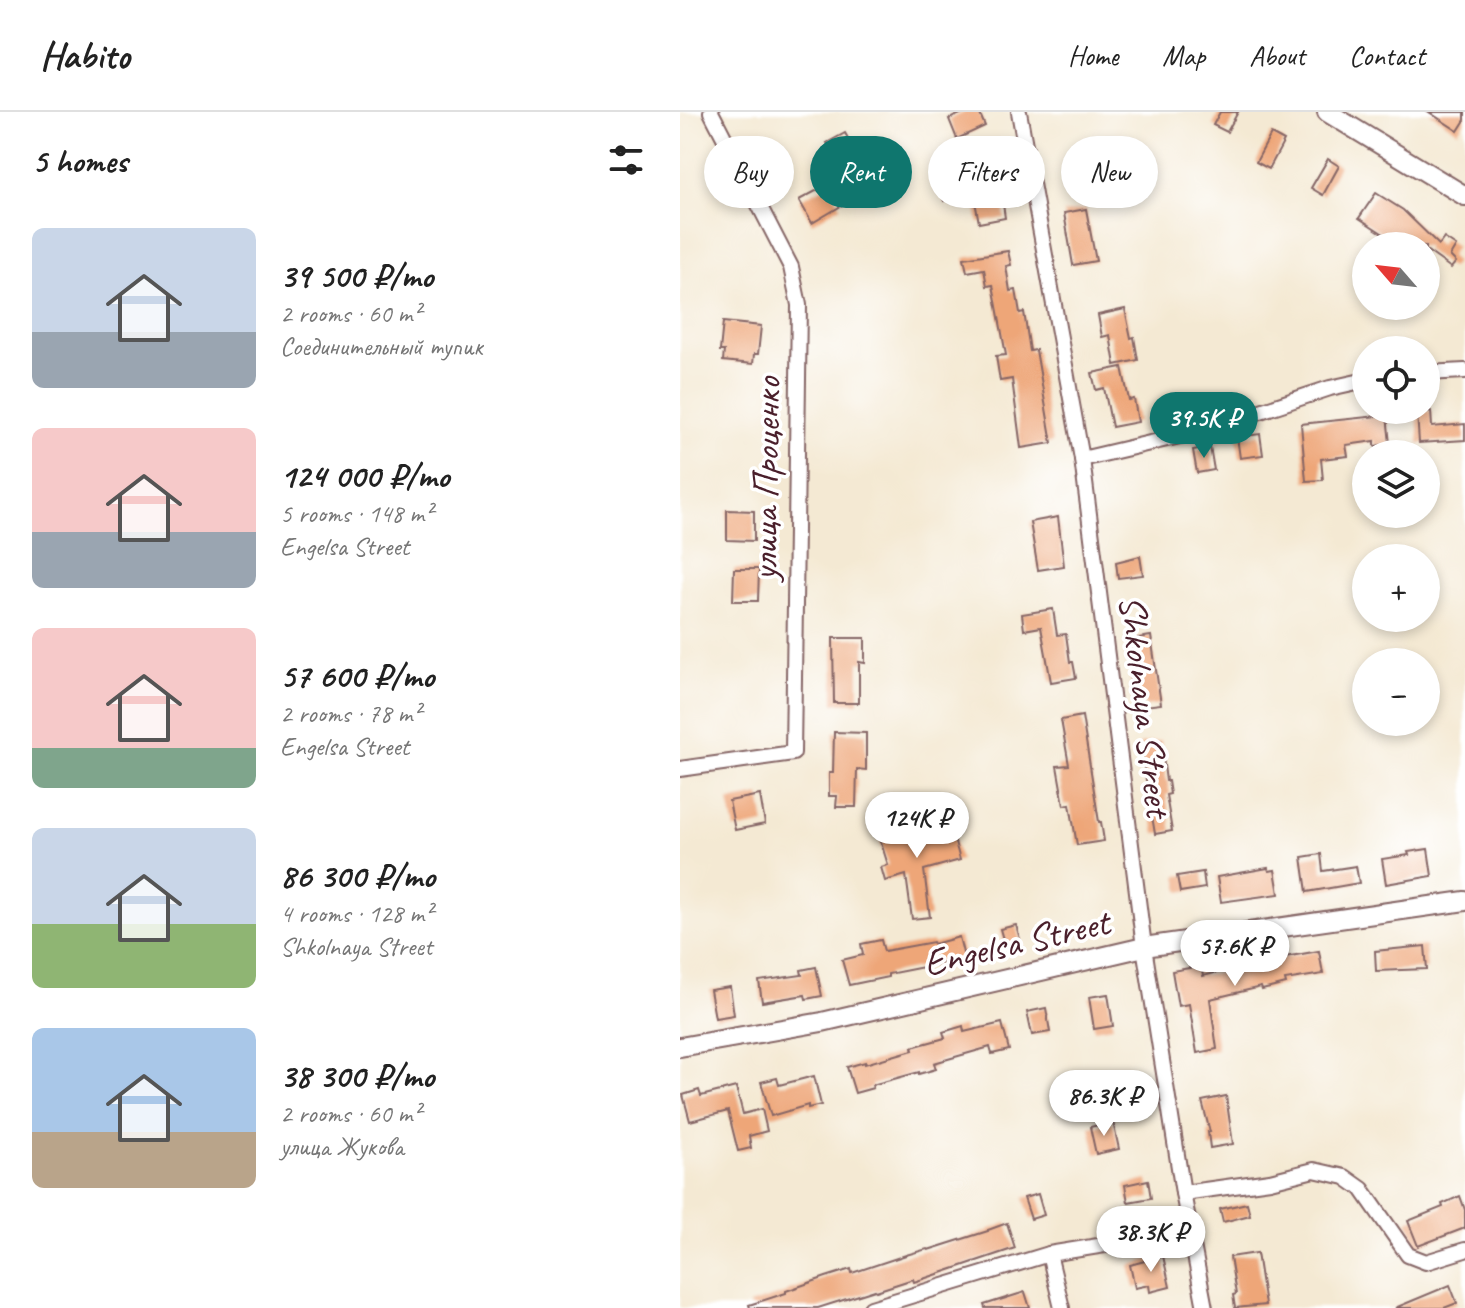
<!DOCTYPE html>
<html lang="en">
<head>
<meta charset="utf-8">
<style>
  body { margin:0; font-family:Caveat,sans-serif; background:#f6f6f6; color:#222; height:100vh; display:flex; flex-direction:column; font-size:30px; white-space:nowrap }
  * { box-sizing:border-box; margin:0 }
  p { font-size:26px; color:#767676 }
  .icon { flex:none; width:44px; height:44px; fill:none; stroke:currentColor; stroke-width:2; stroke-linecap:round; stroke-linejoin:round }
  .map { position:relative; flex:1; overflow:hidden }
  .drawer { display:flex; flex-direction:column; background:#fff; width:680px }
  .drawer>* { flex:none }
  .guide { position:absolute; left:24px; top:24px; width:640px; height:72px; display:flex; gap:16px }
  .needle { width:52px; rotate:298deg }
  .tools { position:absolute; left:672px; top:120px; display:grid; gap:16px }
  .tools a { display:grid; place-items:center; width:88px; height:88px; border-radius:50%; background:#fff; box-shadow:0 4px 12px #0003; font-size:40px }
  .price { position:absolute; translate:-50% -68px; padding:0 18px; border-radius:28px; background:#fff; color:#222; font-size:26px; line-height:52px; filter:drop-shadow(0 2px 4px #0008) }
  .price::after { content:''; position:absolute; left:50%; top:48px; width:24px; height:18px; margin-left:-12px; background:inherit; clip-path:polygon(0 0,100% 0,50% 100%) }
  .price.on { background:#0f766e; color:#fff }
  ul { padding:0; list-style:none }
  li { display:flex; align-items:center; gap:24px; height:200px; padding:0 32px }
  li span { display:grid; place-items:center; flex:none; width:224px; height:160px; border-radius:12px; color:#555 }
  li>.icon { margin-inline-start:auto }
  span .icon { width:96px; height:96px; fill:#fffc; stroke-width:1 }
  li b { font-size:34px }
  h2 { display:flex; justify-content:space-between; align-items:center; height:96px; padding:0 32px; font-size:34px }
  .pill { padding:0 28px; border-radius:36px; background:#fff; box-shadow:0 4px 12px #0003; font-size:28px; line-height:72px }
  .pill.on { background:#0f766e; color:#fff }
  header { display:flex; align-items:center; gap:48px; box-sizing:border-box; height:112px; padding:0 40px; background:#fff; border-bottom:2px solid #e0e0e0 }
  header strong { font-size:38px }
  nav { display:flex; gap:44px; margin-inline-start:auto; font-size:28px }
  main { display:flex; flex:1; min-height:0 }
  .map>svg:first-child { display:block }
  .building { fill:#eea678 }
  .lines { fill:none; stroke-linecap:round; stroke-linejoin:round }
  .minor-casing { stroke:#866666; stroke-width:18 }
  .tertiary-casing { stroke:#866666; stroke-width:22 }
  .minor { stroke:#fff; stroke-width:14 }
  .tertiary { stroke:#fff; stroke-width:18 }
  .labels { text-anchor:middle; stroke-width:7; stroke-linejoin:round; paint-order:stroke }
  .street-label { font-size:38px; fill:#4a1f2b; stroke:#fff }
</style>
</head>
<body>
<header>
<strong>Habito</strong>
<nav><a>Home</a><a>Map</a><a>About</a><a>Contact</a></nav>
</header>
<main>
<section class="drawer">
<h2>5 homes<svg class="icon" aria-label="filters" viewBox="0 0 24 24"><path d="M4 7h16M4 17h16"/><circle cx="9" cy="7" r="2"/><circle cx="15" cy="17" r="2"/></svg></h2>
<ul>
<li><span style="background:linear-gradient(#c9d6e8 65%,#9aa5b1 0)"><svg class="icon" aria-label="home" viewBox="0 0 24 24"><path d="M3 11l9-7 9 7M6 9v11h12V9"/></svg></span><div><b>39 500 ₽/mo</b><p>2 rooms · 60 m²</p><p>Соединительный тупик</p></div></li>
<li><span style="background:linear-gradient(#f6c9c9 65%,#9aa5b1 0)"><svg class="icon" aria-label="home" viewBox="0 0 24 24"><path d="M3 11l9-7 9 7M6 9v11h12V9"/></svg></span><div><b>124 000 ₽/mo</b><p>5 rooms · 148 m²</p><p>Engelsa Street</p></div></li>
<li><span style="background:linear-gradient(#f6c9c9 75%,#7fa58c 0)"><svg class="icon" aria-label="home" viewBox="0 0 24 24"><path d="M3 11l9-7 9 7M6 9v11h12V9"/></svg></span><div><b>57 600 ₽/mo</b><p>2 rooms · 78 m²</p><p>Engelsa Street</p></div></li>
<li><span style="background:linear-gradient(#c9d6e8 60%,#8fb573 0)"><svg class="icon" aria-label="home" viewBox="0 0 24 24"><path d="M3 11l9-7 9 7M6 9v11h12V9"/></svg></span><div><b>86 300 ₽/mo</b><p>4 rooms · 128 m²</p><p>Shkolnaya Street</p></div></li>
<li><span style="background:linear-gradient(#a9c7e8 65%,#b9a48a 0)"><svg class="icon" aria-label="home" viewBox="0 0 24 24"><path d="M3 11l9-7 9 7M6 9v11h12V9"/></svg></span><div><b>38 300 ₽/mo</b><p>2 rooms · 60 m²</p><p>улица Жукова</p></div></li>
</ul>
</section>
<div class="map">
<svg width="785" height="1196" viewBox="0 0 785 1196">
  <rect width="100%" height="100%" fill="#fff"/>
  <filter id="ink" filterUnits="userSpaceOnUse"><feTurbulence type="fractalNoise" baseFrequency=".0125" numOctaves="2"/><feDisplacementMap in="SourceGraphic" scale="16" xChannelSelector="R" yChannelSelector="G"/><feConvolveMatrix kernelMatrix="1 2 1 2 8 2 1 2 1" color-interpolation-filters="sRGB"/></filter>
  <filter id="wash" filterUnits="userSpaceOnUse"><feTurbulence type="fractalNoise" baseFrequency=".006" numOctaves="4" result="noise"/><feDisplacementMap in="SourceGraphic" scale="32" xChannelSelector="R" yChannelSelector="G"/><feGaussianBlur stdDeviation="1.8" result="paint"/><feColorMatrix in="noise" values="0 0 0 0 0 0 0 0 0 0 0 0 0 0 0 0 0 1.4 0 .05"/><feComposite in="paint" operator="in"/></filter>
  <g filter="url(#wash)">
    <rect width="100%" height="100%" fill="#f4e9d3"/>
    <g id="blocks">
      <g class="building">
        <polygon points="285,0 299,0 305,14 277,27 269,7"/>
        <polygon points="540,0 558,0 547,20 533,13"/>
        <polygon points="749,0 785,0 785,8 778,19"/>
        <polygon points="165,21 181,49 163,59 147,31"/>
        <polygon points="591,22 604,29 589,57 576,50"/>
        <polygon points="648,47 659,54 643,83 631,76"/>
        <polygon points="285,52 294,79 264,89 255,62"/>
        <polygon points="149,72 161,94 132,111 119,88"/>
        <polygon points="696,81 723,98 759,133 764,126 776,134 770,144 776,150 771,156 746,138 746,134 740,134 735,130 731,134 704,134 711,127 679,106"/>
        <polygon points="322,85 325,106 299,111 295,89"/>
        <polygon points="406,97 416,149 393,153 384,101"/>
        <polygon points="328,139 331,153 326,154 330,179 336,178 340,201 344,200 350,239 356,238 372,331 341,336 332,267 320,269 316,244 326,243 313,173 307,174 304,157 287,160 284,146"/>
        <polygon points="445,197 451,226 454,225 458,248 435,253 430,223 422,225 418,203"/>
        <polygon points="43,210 81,214 78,242 74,242 73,252 43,249 44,239 40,239"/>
        <polygon points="442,255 449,288 454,287 458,310 432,315 424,276 416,278 412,261"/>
        <polygon points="751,299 752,315 785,312 785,328 739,331 737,300"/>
        <polygon points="707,303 710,332 695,334 695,329 666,333 668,344 641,347 643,368 626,369 621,312"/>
        <polygon points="580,322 583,343 560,346 557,325"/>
        <polygon points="530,335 534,358 517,361 513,338"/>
        <polygon points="47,398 74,399 74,429 47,428"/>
        <polygon points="378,405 384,454 358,458 350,410"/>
        <polygon points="460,444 463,463 438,466 436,450"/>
        <polygon points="54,457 79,457 78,489 53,489"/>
        <polygon points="373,497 377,523 386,522 390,550 393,550 396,566 371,570 361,515 344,518 342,502"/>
        <polygon points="471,524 481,592 465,594 464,589 454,590 446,536 459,535 458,526"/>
        <polygon points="153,526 185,526 185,551 179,550 179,591 154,591"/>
        <polygon points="402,604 419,710 421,710 424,729 397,733 390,692 384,693 377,654 389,653 381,608"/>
        <polygon points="154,620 186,621 186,658 177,657 176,695 156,695 157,684 149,684 149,661 153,661"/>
        <polygon points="481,629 486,669 488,669 490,682 486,683 492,719 475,722 460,632"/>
        <polygon points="80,683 85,712 55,718 49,689"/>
        <polygon points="208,715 271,716 280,748 244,758 250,805 232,807 226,763 205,769 201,755 208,753 199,724 210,721"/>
        <polygon points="748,737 752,764 706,772 702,747 729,743 728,740"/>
        <polygon points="641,742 643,759 676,754 679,771 627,780 622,745"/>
        <polygon points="588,756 589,759 595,758 599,782 541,790 537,765"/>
        <polygon points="523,760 525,776 500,780 497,764"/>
        <polygon points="336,813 342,834 326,838 320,817"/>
        <polygon points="279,825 285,849 270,853 269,850 208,862 208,865 169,873 162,848 183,843 181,832 201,828 204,839 253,830 254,832"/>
        <polygon points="745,834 747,857 696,859 695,839"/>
        <polygon points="639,839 643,862 605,868 606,872 582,878 581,875 530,887 537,937 517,941 509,892 498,894 492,859 521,854 523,864 599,844 599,846"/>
        <polygon points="136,855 142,884 126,887 125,883 82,890 79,869 122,863 121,858"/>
        <polygon points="50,875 54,903 35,906 30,878"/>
        <polygon points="428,882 433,914 414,917 409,885"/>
        <polygon points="366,896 370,920 352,923 347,900"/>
        <polygon points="322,911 329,938 312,942 310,935 254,951 256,957 239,962 239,960 192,973 193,976 175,981 167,955 185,950 185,952 233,938 232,935 265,926 263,920 283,914 284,920"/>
        <polygon points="134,964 141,993 128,996 128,993 91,1004 81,970 97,966 99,973"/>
        <polygon points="56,975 63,1002 82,997 87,1019 69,1024 71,1036 58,1039 48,999 10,1009 3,983 19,978 21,984"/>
        <polygon points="546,984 553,1032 530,1036 528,1020 530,1020 522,989"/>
        <polygon points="433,1010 439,1037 416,1042 410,1015"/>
        <polygon points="468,1068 471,1086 448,1090 445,1073"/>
        <polygon points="358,1082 364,1103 351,1107 344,1086"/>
        <polygon points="780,1084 785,1098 785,1116 738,1134 728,1109 763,1095 762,1092"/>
        <polygon points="567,1091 570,1103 543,1110 540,1097"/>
        <polygon points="327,1111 335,1136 255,1163 234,1170 233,1167 196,1179 195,1178 138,1196 70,1196 69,1193 106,1181 106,1179 146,1165 171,1157 172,1161 226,1143 247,1137 248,1138 308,1119 308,1118"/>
        <polygon points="577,1141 585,1193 555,1196 553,1183 556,1182 550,1145"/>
        <polygon points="483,1144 490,1175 470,1180 469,1173 455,1176 450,1153"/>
        <polygon points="770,1173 777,1191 764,1196 715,1196"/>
        <polygon points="345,1180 350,1196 305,1196 304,1193"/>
      </g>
    </g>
  </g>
  <g filter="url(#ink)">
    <use href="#blocks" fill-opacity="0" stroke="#866666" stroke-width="2"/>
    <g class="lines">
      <g class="minor-casing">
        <g id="minor">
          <polyline points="339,0 402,347 464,835 503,1081 525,1196"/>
          <polyline points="746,261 785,259"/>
          <polyline points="402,347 517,320 650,276 686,268"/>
          <polyline points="0,657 113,641 119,193 111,155 31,0"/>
          <polyline points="503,1081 590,1069 634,1058 665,1065 682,1077 728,1143 746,1150 785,1138"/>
          <polyline points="369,1142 382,1196"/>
          <polyline points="191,1196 369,1142 511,1119"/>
        </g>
      </g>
      <g class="tertiary-casing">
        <g id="tertiary">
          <polyline points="647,0 785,84"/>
          <polyline points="0,935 142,910 464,835 785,789"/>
        </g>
      </g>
      <use href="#minor" class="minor"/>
      <use href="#tertiary" class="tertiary"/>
    </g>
  </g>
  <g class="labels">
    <g class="street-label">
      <text transform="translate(85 367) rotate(-89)" y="13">улица Проценко</text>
      <text transform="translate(466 594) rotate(83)" y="13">Shkolnaya Street</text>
      <text transform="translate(336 830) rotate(-13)" y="13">Engelsa Street</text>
    </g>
  </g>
</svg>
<div class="tools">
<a><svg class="needle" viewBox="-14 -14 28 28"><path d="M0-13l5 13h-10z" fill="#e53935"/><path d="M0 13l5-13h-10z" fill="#767676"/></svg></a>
<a><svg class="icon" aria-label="locate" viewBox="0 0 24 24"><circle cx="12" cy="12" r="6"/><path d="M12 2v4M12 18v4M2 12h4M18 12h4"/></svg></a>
<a><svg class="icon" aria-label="layers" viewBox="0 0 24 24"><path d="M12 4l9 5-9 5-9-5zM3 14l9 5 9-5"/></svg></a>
<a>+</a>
<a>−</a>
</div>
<b class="price on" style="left:524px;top:348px">39.5K ₽</b>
<b class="price" style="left:237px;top:748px">124K ₽</b>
<b class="price" style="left:555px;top:876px">57.6K ₽</b>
<b class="price" style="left:424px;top:1026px">86.3K ₽</b>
<b class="price" style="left:471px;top:1162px">38.3K ₽</b>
<div class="guide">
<a class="pill">Buy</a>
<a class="pill on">Rent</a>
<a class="pill">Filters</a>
<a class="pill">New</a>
</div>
</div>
</main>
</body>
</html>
